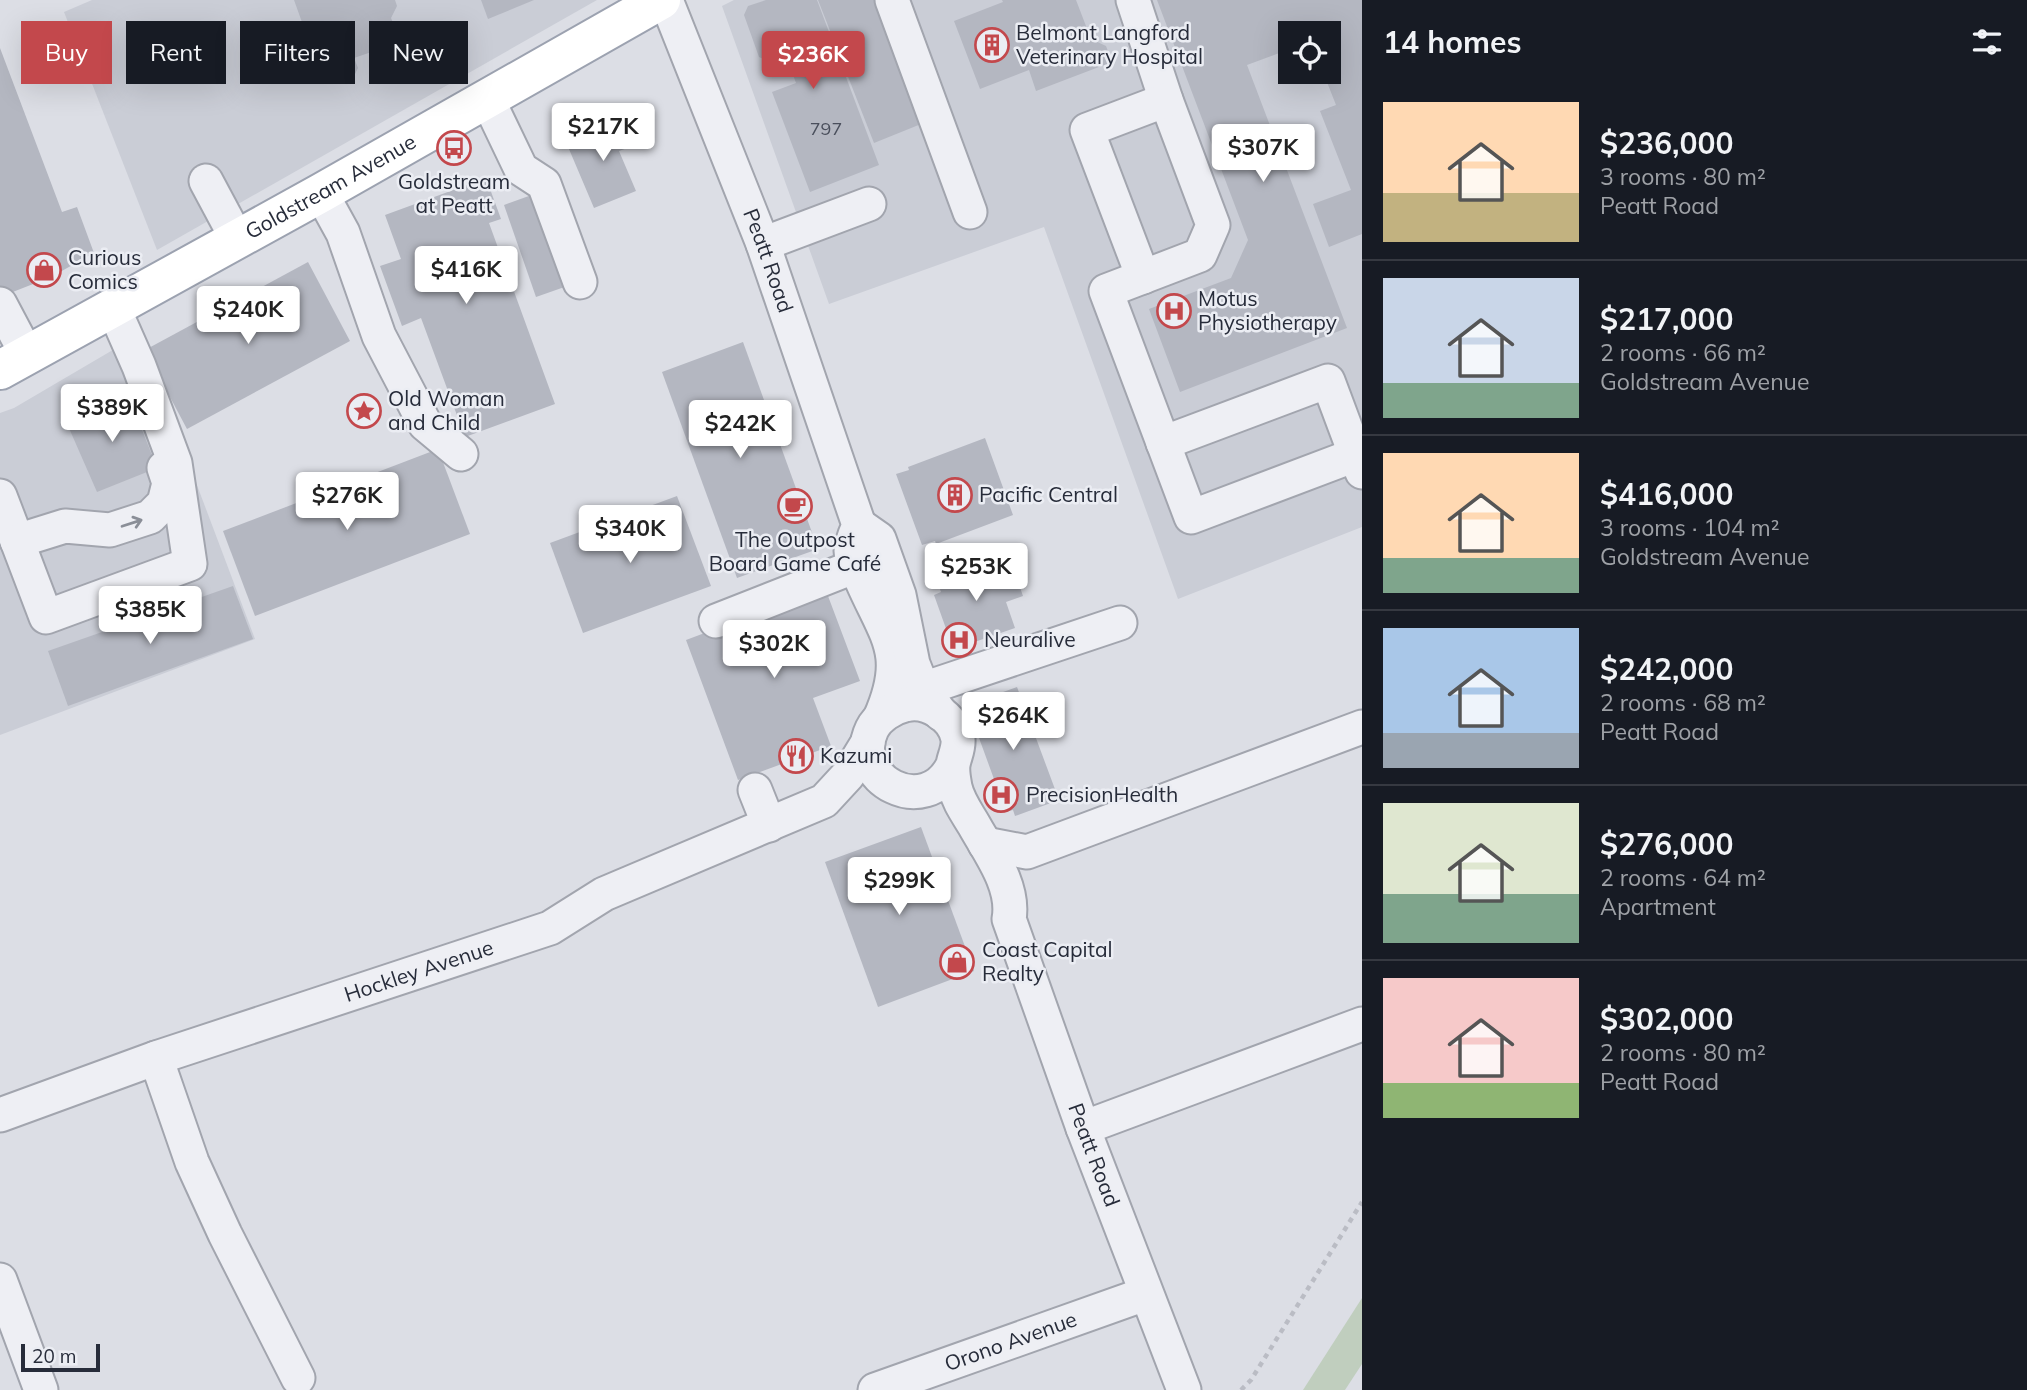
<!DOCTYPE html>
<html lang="en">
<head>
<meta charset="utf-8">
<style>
  body { margin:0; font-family:Mulish,sans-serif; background:#20242c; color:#f1f3f6; height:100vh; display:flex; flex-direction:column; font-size:26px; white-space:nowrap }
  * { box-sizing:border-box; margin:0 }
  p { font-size:23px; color:#9ea1a6 }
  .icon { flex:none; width:38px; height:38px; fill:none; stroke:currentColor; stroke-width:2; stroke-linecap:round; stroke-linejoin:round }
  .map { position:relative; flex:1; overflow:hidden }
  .drawer { display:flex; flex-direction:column; background:#171b24; width:665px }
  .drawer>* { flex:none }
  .hud { position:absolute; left:21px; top:21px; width:665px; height:63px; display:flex; gap:14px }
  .tools { position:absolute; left:1278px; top:21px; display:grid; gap:14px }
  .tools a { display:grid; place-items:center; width:63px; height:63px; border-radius:0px; background:#171b24; box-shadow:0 7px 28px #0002; font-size:35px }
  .scale { position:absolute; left:21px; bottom:18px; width:79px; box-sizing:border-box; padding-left:7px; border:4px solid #272c3a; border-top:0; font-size:19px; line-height:24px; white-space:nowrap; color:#272c3a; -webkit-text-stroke:5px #ebedf3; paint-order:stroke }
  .price { position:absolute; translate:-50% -60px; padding:0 16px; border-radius:7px; background:#fff; color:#222; font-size:23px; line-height:46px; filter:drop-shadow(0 2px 4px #0008) }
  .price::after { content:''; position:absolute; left:50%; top:42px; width:21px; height:16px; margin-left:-10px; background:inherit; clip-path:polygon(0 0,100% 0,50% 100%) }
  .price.selected { background:#c3484c; color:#fff }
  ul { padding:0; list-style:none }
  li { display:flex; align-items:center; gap:21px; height:175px; padding:0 21px }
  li+li { border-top:2px solid #363941 }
  li span { display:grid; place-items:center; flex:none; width:196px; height:140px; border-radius:0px; color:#555 }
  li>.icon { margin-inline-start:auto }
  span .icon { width:84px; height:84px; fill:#fffc; stroke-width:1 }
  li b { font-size:30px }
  h2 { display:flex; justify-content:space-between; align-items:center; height:84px; padding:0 21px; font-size:30px }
  .tag { padding:0 24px; border-radius:0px; background:#171b24; box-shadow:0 7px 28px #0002; font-size:24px; line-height:63px }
  .tag.selected { background:#c3484c; color:#fff }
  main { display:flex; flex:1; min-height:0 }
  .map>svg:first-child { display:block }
  .built { fill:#cacdd6; fill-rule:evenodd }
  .green { fill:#c0cebe }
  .building { fill:#b4b7c1 }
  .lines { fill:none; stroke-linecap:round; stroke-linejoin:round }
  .minor-casing { stroke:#a2a5ae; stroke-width:37 }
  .major-casing { stroke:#9ca2b0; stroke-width:42 }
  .path { stroke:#babcc4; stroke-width:4.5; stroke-dasharray:5 5; stroke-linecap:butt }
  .minor { stroke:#eeeff4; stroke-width:33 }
  .major { stroke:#fff; stroke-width:38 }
  .oneway { stroke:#8a8e97 }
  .labels { text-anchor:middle; stroke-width:5; stroke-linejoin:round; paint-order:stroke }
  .number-label { font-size:18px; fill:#4a4f5c }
  .poi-label { font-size:21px; fill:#272c3a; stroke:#ebedf3; text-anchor:start }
  .street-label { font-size:21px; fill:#272c3a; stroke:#ebedf3 }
</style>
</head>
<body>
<main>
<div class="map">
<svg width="1362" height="1390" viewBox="0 0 1362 1390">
  <rect width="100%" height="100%" fill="#dcdee5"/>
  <g class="built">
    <polygon points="92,0 597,0 157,250 64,12"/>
    <path d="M734,0H1362V527L1178,599L1044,227L829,304L722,6ZM1290,33H1328V72H1290Z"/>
    <polygon points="140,334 255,639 0,735 0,413 14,408"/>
  </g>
  <polygon class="green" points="1362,1298 1362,1364 1345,1390 1303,1390"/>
  <g class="building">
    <polygon points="294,0 395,0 397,6 391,18 396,30 406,35 410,46 406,54 397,57 388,53 386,47 354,58 358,68 353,78 342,82 333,78 331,72 321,75"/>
    <polygon points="481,0 534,0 488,19"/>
    <polygon points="766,0 817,0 879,165 810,192 772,92 796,83 786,55 768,61 759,57 744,15 748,6"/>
    <polygon points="818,0 884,0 931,120 874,143"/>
    <polygon points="1002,0 1076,0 1091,39 1106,46 1112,62 1036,91 1029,70 980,89 954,21 1003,2"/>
    <polygon points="1157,0 1362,0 1362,234 1329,247 1313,204 1351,190 1320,111 1336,105 1323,72 1328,72 1328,33 1290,33 1290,49 1247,65 1347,328 1180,392 1149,309 1231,278 1248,240"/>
    <polygon points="0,48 62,212 77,207 94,253 51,277 0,297"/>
    <polygon points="618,120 630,147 619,151 636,191 594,208 566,142"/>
    <polygon points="486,178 501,219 489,223 555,404 465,437 421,318 402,326 380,266 401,259 385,215"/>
    <polygon points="540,192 573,284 536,297 504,205"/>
    <polygon points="308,262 350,341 187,429 145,350"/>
    <polygon points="743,342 818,549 737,578 662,372"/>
    <polygon points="130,399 157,468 97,492 65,419 106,404 110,407"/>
    <polygon points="985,438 1013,515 936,544 935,541 922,545 896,474 909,470 908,467"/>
    <polygon points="438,449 470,534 255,616 223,531"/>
    <polygon points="677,496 711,586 583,633 550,543"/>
    <polygon points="990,559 1000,585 1017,579 1023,596 1006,602 1015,628 960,647 956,634 949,637 934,595 941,592 936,578"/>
    <polygon points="233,586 253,639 68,706 48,651"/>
    <polygon points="825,588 860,681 813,698 831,746 738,780 686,640"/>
    <polygon points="1017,687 1059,800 1015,816 1013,810 1006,812 967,705"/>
    <polygon points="921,827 974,971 878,1007 825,862"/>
  </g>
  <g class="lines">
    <g class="minor-casing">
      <g id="minor">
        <path id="s1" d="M666,0L763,244L859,525C856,532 851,543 851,551C851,560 859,572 862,581C887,638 908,654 880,718"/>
        <polyline points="892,0 970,212"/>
        <polyline points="1133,0 1166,100 1213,225 1200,255 1106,291 1191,517 1355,455"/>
        <polyline points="487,98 521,169 544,184 580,282"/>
        <polyline points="206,181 237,239"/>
        <polyline points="321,193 343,233 379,336 425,424 461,454"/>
        <polyline points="763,244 869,204"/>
        <polyline points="1143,277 1087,130 1166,100"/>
        <polyline points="0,304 27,355"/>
        <polyline points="1163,443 1328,381 1362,472"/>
        <polyline points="0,496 46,617 190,564 175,463 139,366 113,307"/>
        <polyline points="859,525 879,539 899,595 913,664 923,689 941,714"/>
        <polyline points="17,541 65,526 110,530 150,517 164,503 169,483 164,468"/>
        <polyline points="716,621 856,566"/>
        <polyline points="923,689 1120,623"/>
        <path id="s2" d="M953,765C926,821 848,779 872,729C878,717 892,708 905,705C927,699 954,717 958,739C959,749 954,757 953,765C952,772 954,781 955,787C958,801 967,813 974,825C989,852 1015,886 1009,919L1083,1128L1184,1390"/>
        <polyline points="755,790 769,825"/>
        <polyline points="985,844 1027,852 1362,727"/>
        <polyline points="156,1058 192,1162 225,1234 298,1378"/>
        <path id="s3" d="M0,1115L156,1058L550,928L604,894L824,801L848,775L868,742"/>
        <polyline points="1083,1128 1362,1024"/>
        <polyline points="0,1280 41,1390"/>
        <path id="s4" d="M875,1390L1145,1294"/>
      </g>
    </g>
    <g class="major-casing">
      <g id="major">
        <path id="s5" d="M0,370L321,193L661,0"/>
      </g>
    </g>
    <polyline class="path" points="1241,1390 1251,1380 1362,1202"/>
    <use href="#minor" class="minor"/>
    <use href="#major" class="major"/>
  </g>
  <defs><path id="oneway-shaft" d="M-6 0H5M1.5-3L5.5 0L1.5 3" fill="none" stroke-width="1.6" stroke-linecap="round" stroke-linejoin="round" transform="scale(1.75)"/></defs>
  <use class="oneway" href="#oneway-shaft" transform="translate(132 523) rotate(-18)"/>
  <defs>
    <g id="building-ring" transform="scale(1.75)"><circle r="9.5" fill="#ebedf3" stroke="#c3484c" stroke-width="1.5"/><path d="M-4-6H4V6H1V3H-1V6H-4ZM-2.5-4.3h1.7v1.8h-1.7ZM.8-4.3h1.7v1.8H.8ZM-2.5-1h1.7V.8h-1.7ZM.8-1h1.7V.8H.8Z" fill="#c3484c"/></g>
    <g id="bus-ring" transform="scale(1.75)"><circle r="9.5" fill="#ebedf3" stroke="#c3484c" stroke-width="1.5"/><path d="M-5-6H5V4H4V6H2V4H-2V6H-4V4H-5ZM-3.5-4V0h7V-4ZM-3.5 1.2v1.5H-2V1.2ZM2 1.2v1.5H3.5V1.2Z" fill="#c3484c"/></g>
    <g id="shop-ring" transform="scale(1.75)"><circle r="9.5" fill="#ebedf3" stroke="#c3484c" stroke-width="1.5"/><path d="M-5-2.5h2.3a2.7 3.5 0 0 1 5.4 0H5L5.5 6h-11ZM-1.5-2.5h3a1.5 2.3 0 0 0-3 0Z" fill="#c3484c"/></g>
    <g id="hospital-ring" transform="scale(1.75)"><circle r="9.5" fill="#ebedf3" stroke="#c3484c" stroke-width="1.5"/><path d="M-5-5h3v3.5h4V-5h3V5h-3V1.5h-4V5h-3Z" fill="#c3484c"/></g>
    <g id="sight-ring" transform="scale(1.75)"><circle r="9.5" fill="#ebedf3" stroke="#c3484c" stroke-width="1.5"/><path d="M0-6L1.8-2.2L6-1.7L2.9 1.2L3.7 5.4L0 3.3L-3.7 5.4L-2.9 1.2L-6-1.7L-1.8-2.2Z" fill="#c3484c"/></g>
    <g id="cafe-ring" transform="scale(1.75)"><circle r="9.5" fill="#ebedf3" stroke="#c3484c" stroke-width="1.5"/><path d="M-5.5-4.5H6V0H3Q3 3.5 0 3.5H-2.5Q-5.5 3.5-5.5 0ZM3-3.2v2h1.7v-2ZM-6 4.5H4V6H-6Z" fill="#c3484c"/></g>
    <g id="restaurant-ring" transform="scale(1.75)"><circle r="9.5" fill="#ebedf3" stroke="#c3484c" stroke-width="1.5"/><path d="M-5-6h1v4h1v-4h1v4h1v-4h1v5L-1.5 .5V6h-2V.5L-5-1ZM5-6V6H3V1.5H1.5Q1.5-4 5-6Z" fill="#c3484c"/></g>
  </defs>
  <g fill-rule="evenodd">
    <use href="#building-ring" x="992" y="45"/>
    <use href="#bus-ring" x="454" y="148"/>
    <use href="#shop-ring" x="44" y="270"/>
    <use href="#hospital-ring" x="1174" y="311"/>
    <use href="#sight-ring" x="364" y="411"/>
    <use href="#building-ring" x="955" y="495"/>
    <use href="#cafe-ring" x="795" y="506"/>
    <use href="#hospital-ring" x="959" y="640"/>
    <use href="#restaurant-ring" x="796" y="756"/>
    <use href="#hospital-ring" x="1001" y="795"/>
    <use href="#shop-ring" x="957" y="962"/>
  </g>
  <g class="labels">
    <g class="number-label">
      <text x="826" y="135">797</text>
    </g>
    <g class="poi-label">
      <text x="1016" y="40">Belmont Langford<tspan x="1016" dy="24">Veterinary Hospital</tspan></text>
      <text x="454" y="189" text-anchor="middle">Goldstream<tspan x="454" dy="24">at Peatt</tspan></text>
      <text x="68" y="265">Curious<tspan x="68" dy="24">Comics</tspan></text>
      <text x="1198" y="306">Motus<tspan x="1198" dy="24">Physiotherapy</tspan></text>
      <text x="388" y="406">Old Woman<tspan x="388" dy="24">and Child</tspan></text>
      <text x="979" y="502">Pacific Central</text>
      <text x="795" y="547" text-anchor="middle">The Outpost<tspan x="795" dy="24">Board Game Café</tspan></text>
      <text x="984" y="647">Neuralive</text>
      <text x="820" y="763">Kazumi</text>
      <text x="1026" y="802">PrecisionHealth</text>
      <text x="982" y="957">Coast Capital<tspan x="982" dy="24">Realty</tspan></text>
    </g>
    <g class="street-label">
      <text dy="7" stroke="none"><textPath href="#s5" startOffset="378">Goldstream Avenue</textPath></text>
      <text dy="7" stroke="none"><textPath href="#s1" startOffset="280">Peatt Road</textPath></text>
      <text dy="7" stroke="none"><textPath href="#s3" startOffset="443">Hockley Avenue</textPath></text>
      <text dy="7" stroke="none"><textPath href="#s2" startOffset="696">Peatt Road</textPath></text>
      <text dy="7" stroke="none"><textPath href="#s4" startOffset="144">Orono Avenue</textPath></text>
    </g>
  </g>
</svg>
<div class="tools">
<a><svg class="icon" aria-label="locate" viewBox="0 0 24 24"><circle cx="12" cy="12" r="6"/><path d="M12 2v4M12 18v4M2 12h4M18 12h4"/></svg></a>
</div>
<div class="scale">20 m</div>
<b class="price selected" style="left:813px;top:91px">$236K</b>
<b class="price" style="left:603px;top:163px">$217K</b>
<b class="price" style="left:1263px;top:184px">$307K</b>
<b class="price" style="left:466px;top:306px">$416K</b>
<b class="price" style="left:248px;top:346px">$240K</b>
<b class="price" style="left:112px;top:444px">$389K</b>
<b class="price" style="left:740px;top:460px">$242K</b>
<b class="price" style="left:347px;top:532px">$276K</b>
<b class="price" style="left:630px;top:565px">$340K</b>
<b class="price" style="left:976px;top:603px">$253K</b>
<b class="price" style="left:150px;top:646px">$385K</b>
<b class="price" style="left:774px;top:680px">$302K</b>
<b class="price" style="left:1013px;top:752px">$264K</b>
<b class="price" style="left:899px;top:917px">$299K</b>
<div class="hud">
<a class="tag selected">Buy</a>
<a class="tag">Rent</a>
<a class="tag">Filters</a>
<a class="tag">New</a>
</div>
</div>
<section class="drawer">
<h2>14 homes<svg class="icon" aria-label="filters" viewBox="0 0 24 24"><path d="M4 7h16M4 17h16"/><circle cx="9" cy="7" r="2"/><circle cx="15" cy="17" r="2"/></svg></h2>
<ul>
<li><span style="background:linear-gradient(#ffd9b3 65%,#c2b280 0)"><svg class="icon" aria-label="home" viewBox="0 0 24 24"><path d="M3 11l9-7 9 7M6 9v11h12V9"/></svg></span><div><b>$236,000</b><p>3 rooms · 80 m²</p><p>Peatt Road</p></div></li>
<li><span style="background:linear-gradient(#c9d6e8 75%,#7fa58c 0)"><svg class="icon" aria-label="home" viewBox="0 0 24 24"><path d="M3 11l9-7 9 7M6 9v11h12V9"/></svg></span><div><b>$217,000</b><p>2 rooms · 66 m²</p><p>Goldstream Avenue</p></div></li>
<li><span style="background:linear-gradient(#ffd9b3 75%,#7fa58c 0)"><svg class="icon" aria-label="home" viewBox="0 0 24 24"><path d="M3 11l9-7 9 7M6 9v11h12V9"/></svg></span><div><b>$416,000</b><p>3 rooms · 104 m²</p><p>Goldstream Avenue</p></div></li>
<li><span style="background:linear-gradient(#a9c7e8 75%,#9aa5b1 0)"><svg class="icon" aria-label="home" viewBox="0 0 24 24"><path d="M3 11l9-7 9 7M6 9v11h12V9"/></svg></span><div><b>$242,000</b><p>2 rooms · 68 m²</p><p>Peatt Road</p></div></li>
<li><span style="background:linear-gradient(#dfe7d0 65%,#7fa58c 0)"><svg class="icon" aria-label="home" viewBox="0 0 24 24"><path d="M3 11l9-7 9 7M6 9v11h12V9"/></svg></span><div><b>$276,000</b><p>2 rooms · 64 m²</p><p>Apartment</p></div></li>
<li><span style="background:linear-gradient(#f6c9c9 75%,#8fb573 0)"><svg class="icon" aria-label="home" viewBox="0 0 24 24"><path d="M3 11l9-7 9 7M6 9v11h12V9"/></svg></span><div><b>$302,000</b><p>2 rooms · 80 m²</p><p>Peatt Road</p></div></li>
</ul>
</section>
</main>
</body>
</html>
